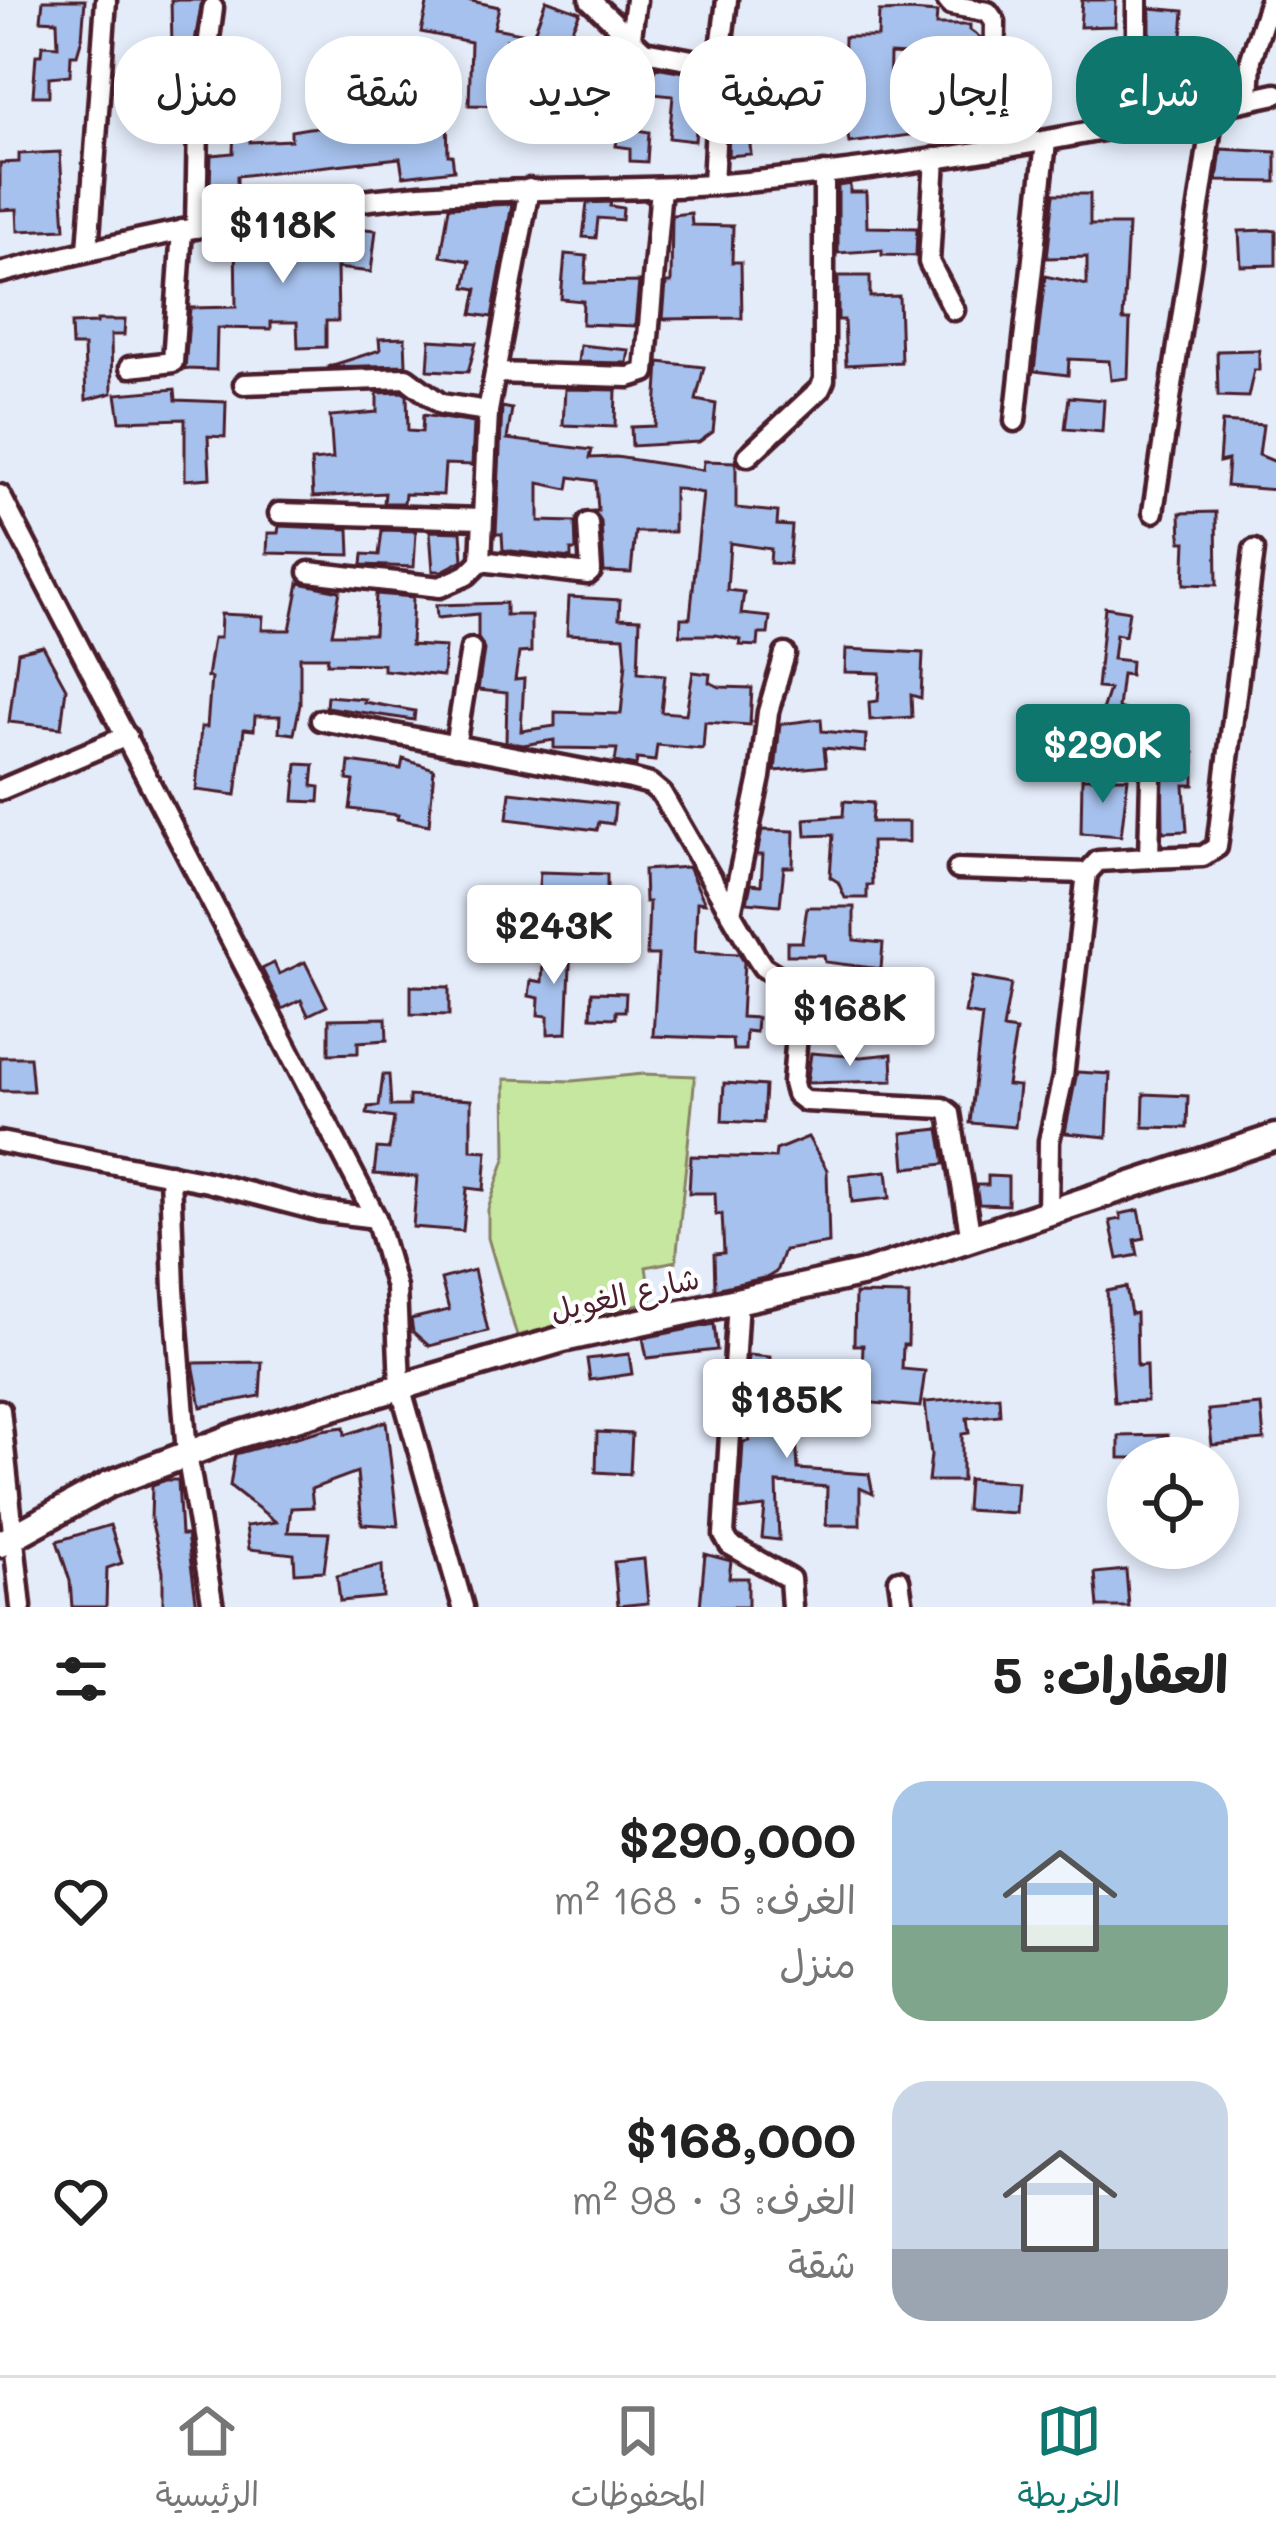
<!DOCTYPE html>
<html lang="ar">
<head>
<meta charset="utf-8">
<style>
  body { margin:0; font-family:Mali,"Playpen Sans Arabic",sans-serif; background:#f2f2f2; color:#222; direction:rtl; height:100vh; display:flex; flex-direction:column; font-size:45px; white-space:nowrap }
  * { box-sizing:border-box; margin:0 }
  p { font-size:39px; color:#767676 }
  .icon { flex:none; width:66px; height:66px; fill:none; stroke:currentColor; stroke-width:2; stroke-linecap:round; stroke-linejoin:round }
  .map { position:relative; height:1607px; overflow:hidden; direction:ltr }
  .sheet { display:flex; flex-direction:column; background:#fff; flex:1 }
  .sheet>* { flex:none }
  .guide { position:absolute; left:36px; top:36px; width:1206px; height:108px; direction:rtl; display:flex; gap:24px }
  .controls { position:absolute; left:1107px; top:1437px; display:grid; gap:24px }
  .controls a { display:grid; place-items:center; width:132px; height:132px; border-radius:50%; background:#fff; box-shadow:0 6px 18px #0003; font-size:60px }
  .price { position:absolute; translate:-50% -102px; padding:0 27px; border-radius:12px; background:#fff; color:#222; font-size:39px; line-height:78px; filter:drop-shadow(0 3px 6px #0008) }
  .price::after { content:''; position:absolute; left:50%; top:72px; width:36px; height:27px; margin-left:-18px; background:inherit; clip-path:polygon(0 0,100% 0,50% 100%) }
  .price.on { background:#0f766e; color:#fff }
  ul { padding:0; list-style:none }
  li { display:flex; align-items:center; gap:36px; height:300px; padding:0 48px }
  li span { display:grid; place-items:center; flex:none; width:336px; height:240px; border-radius:36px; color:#555 }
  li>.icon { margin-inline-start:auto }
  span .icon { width:144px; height:144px; fill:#fffc; stroke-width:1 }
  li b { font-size:51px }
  h2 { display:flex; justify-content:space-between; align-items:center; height:144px; padding:0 48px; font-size:51px }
  .chip { padding:0 42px; border-radius:48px; background:#fff; box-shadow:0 6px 18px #0003; font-size:42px; line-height:108px }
  .chip.on { background:#0f766e; color:#fff }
  .tabs { display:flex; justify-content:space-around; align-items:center; height:168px; border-top:3px solid #e0e0e0; background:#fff; font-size:33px; color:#767676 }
  .tabs a { display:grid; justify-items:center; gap:6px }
  .tabs .on { color:#0f766e }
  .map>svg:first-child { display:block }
  .green { fill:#c6e7a0; stroke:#888366; stroke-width:3 }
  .building { fill:#a6c1ed; stroke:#4a1f2b; stroke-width:3 }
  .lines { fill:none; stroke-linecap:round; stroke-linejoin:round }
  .street-casing { stroke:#4a1f2b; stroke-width:27 }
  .secondary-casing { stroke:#4a1f2b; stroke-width:33 }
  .street { stroke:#fff; stroke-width:18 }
  .secondary { stroke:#fff; stroke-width:24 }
  .labels { text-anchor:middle; stroke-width:9; stroke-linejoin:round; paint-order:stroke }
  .street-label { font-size:30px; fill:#4a1f2b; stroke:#fff }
</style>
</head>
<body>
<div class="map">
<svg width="1276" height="1607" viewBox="0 0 1276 1607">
  <rect width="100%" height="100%" fill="#e4ecfa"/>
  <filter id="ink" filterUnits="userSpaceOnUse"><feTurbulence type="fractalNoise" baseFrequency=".00833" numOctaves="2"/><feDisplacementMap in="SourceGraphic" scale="24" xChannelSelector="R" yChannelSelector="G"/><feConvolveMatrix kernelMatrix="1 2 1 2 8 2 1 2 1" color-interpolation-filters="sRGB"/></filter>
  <g filter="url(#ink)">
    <polygon class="green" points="643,1074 695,1076 676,1261 646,1267 651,1301 517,1336 488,1238 488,1209 506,1156 505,1079 572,1081"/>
    <g class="building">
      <polygon points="43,0 85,0 82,38 77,55 71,55 70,75 49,77 49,96 33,96 36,55 41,55 42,45 58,46 57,21 41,20"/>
      <polygon points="171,0 202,0 194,47 188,49 186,79 190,79 185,117 180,116 181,101 147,99 148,65 153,45 172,47"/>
      <polygon points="428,0 467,0 499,7 494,28 533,35 546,0 580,12 557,60 507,40 506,106 469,105 471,42 421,32"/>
      <polygon points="1082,0 1116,0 1115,26 1080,27"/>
      <polygon points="1150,8 1184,11 1178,87 1150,86"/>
      <polygon points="910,11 937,13 936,25 970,25 970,30 981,38 980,124 962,124 962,114 937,115 937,83 946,83 945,57 890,54 889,104 893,104 895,120 924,116 926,133 849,143 846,121 822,121 822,104 843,103 844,37 878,37 879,12"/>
      <polygon points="655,67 696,74 694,95 699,94 695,141 669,138 673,96 653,94"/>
      <polygon points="446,80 448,155 452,155 454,170 403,176 400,158 237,176 237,186 210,188 211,155 233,153 234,128 251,128 250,142 291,140 291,131 309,128 420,119 418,81"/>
      <polygon points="597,89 598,124 549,126 547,92"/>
      <polygon points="744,89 751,154 728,156 731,90"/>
      <polygon points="619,127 649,132 647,162 630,161 630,148 616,146"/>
      <polygon points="1221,149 1276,152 1276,182 1217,181"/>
      <polygon points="60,152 65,229 18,231 17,209 0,210 0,163 19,162 19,154"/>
      <polygon points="850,184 850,192 866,192 867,227 917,228 916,256 882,255 882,250 838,253 838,186"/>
      <polygon points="1054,194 1090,194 1090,225 1128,225 1123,320 1130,320 1128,378 1111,380 1109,361 1069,359 1068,375 1034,371 1045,276 1087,285 1087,257 1047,258"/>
      <polygon points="611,202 610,206 623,208 622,220 598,218 596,238 583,237 587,203"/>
      <polygon points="512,204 492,317 472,314 477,289 465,287 470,261 441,256 449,207"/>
      <polygon points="691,213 692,225 733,226 732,262 741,262 742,318 663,319 666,283 671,283 672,215"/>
      <polygon points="325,225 376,230 371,272 337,268 338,321 326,321 326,347 298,348 297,322 271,322 271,329 217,328 216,370 185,369 190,308 236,307 235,237 248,236 248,232 282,228 324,232"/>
      <polygon points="1269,230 1276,231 1276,265 1241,266 1239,231"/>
      <polygon points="565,254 587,256 585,283 639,282 635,326 582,324 583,301 561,299"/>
      <polygon points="838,276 870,276 870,297 899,296 901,362 846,365 844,320 838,320"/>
      <polygon points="97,320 125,320 124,335 111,335 112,393 86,400 84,346 72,346 71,324 97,323"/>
      <polygon points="405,338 406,365 327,367 380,350 379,339"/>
      <polygon points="430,340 476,343 468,372 428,370"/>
      <polygon points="580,345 629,350 627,363 578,362"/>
      <polygon points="1259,350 1259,370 1254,370 1248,397 1218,396 1217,351"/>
      <polygon points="659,362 704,367 696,400 716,404 713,432 699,442 632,446 631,427 655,426"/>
      <polygon points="175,389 176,400 226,402 225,437 208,436 210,478 185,480 185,419 120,421 116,394"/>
      <polygon points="565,389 616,390 615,427 563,425"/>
      <polygon points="402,392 407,395 408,431 422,432 423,415 474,423 472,465 445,464 443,495 405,494 404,503 384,503 385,493 313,497 311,461 333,459 330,416 377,412 377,393"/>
      <polygon points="1069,397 1104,400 1102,432 1065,429"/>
      <polygon points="502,407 512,409 507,439 592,450 590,458 616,457 703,470 704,461 736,462 736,508 778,512 777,525 792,526 789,564 770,563 771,549 730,543 727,590 744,592 741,614 770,617 768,634 759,634 758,646 740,645 741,640 715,635 680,635 681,618 690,618 703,493 674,488 674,532 635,532 631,573 604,572 601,522 594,511 598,511 596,481 570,477 568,489 539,483 539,521 575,522 576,550 571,550 571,558 503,550 502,534 496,534"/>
      <polygon points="1222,422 1263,425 1259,455 1276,462 1276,490 1226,486 1228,460 1219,462"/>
      <polygon points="1216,512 1217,585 1184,584 1186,542 1181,542 1180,513"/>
      <polygon points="279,526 349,529 350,555 267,553 268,533 278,533"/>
      <polygon points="382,530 416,531 414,567 362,565 363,554 379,555"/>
      <polygon points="430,531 461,532 463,560 442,571 433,571"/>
      <polygon points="299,583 340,591 332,634 374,634 376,594 413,597 411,645 445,647 443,676 383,670 383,664 327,663 328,657 300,657 300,704 294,734 279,732 280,716 255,716 254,730 244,729 236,795 196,790 201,727 207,727 211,678 207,677 213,638 220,638 221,614 263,616 262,630 290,630"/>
      <polygon points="569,597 620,600 619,618 640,619 638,672 665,675 661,712 686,714 693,672 710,674 709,682 720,687 752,688 750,725 705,722 703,749 657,745 655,761 637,759 636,766 615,762 617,749 554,748 554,740 523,745 506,742 507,693 478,690 484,650 478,638 478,614 437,618 436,605 506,603 506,615 531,615 531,652 519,653 515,680 524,679 521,731 555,726 555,712 621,714 626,662 624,637 567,634"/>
      <polygon points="1105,607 1129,611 1125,636 1116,634 1113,659 1131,661 1130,675 1122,674 1118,708 1139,715 1130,742 1095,731 1109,689 1097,688"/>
      <polygon points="43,646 66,688 61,728 9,722 18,652"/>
      <polygon points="846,649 923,653 921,698 911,695 912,717 870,720 869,702 878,701 880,673 845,672"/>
      <polygon points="327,696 365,699 364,702 415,711 414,720 326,707"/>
      <polygon points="821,719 822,731 866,735 865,752 824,748 826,766 775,771 780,724"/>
      <polygon points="1162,753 1194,753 1194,785 1184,785 1187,831 1163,832"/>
      <polygon points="403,759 434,769 429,825 397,819 398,815 350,809 354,781 347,780 349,762 401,769"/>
      <polygon points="297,764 314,765 312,786 320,787 319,802 294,801"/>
      <polygon points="1082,778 1128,778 1121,836 1081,833"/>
      <polygon points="510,792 615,804 613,824 599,822 597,830 507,819"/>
      <polygon points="844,801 873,803 871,822 909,822 909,842 871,842 872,885 867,885 867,898 845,898 838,882 830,877 833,835 806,836 805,819 843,816"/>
      <polygon points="762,830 794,831 793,867 784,867 780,905 747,902 751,884 761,885 763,855 757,855"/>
      <polygon points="688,867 705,903 697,902 695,952 739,954 744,962 741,1017 757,1018 756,1032 746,1031 745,1050 733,1050 732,1039 653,1036 658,955 647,955 649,902 645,902 644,870"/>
      <polygon points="540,872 607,874 607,892 594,892 594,900 538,902"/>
      <polygon points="807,907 854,907 854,940 883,943 881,969 825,962 824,955 787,955 787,942 802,942"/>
      <polygon points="544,943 571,944 567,1033 548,1034 548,1016 538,1015 539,998 529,996 531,980 542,982"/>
      <polygon points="305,962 327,1006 308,1015 301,1000 282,1009 262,969 274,963 279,974"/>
      <polygon points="972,977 1011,984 1003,1029 1016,1031 1007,1085 1019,1086 1015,1127 970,1123 982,1016 965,1013"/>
      <polygon points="411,986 449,987 449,1015 411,1014"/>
      <polygon points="592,992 626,993 625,1011 616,1011 616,1018 591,1017"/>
      <polygon points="386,1018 387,1040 358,1042 358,1053 329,1054 329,1019"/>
      <polygon points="811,1053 861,1057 892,1054 893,1081 807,1083"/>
      <polygon points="0,1057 30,1057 33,1091 0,1091"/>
      <polygon points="1077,1072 1110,1074 1107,1137 1065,1133"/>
      <polygon points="383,1075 389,1075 391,1106 409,1106 409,1096 471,1100 471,1150 487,1151 484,1190 467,1188 463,1231 413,1227 417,1177 374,1174 377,1148 389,1149 394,1118 367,1114 368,1107 379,1106"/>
      <polygon points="724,1083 765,1086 763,1123 722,1121"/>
      <polygon points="1144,1094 1188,1096 1187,1128 1143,1127"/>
      <polygon points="939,1129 945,1164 905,1168 902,1133"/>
      <polygon points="808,1137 827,1170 829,1243 784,1250 776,1272 768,1277 715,1289 714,1254 724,1253 722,1214 716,1215 715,1193 689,1193 691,1156 775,1158 776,1150"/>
      <polygon points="887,1171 890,1198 852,1202 850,1175"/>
      <polygon points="988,1176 1008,1177 1008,1205 979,1204 976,1185 988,1185"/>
      <polygon points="1139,1210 1145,1238 1135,1240 1138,1255 1118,1259 1110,1221 1121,1219 1120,1214"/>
      <polygon points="474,1270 488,1331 429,1346 413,1332 411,1319 449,1310 441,1279"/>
      <polygon points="1126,1287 1131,1314 1136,1313 1137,1366 1146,1365 1147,1401 1114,1402 1107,1291"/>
      <polygon points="855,1294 909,1295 908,1345 903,1345 902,1369 925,1371 920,1407 861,1402 863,1345 854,1345"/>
      <polygon points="714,1324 717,1350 647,1358 643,1338"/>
      <polygon points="629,1354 632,1374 590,1380 587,1359"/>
      <polygon points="748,1355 770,1357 765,1404 794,1402 798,1469 869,1474 873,1494 860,1488 860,1525 826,1525 827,1487 777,1483 779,1540 762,1538 765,1507 739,1510 743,1442 749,1441"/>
      <polygon points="798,1360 830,1361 829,1396 804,1395 805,1373 798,1373"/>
      <polygon points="262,1362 260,1396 201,1407 193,1363"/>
      <polygon points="999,1396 1000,1415 967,1418 969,1433 962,1434 962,1481 928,1481 931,1455 925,1402"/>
      <polygon points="1261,1405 1264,1440 1212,1445 1208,1410"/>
      <polygon points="386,1421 398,1526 362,1524 357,1472 311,1489 313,1507 291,1508 288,1532 329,1533 324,1571 295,1573 294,1554 249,1549 246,1526 276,1522 230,1486 235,1454 322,1430 344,1427 345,1435"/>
      <polygon points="597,1432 632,1434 630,1474 596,1472"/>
      <polygon points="1168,1435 1168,1458 1119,1458 1119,1436"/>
      <polygon points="968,1479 1017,1482 1015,1513 966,1510"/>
      <polygon points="166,1480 178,1480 181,1535 187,1535 197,1607 163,1607 163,1571 151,1519 152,1485"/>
      <polygon points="110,1525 122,1563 107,1568 106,1607 72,1607 70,1581 57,1541"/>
      <polygon points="705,1554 731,1561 729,1578 748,1578 748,1607 700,1607"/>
      <polygon points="644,1559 648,1603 618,1606 614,1562"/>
      <polygon points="382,1565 383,1597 340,1601 337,1576"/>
      <polygon points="1126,1570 1129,1607 1098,1607 1095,1573"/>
    </g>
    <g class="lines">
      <g class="street-casing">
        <g id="street">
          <polyline points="590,0 644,51 719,65 713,185"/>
          <polyline points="947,0 951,5 988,12 995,22 993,149"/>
          <polyline points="631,36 636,0"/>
          <polyline points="719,65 727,0"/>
          <polyline points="1249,99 1251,59 1270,0"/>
          <polyline points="1137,125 1137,0"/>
          <polyline points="935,158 929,262 954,310"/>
          <polyline points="529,189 488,411 481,561 588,574 591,571 588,523"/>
          <polyline points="196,228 198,124 213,8"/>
          <polyline points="88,250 106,0"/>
          <path d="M0,273C137,237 279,207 420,195C517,187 614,192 711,185C901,170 1090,135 1276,94"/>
          <polyline points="130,367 173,362 182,230"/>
          <polyline points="495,373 629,377 645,372 661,188"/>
          <polyline points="244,384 406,378 441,404 488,411"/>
          <polyline points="1015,421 1046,142"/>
          <polyline points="748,456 820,389 824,380 824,173"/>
          <polyline points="0,495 376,1218 396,1288 400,1386 463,1607"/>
          <polyline points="1153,512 1214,107"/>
          <polyline points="279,513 482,519"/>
          <polyline points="309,572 440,587 467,575 481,561"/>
          <polyline points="321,720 631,779 650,784 662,794 757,958 763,967 797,988 800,997 793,1083 796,1094 805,1101 943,1108 950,1113 971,1239"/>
          <polyline points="455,746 471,649"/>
          <polyline points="0,790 127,736"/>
          <polyline points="1149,858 1203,856 1217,847 1254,550"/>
          <polyline points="958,869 1087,873"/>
          <polyline points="731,913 760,777 768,712 785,654"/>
          <polyline points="0,1142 208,1182 320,1211 376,1218"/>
          <polyline points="170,1174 174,1289 187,1454 213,1607"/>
          <polyline points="1048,1213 1049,1141 1063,1077 1087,873 1098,861 1149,858 1151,778"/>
          <polyline points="738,1300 724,1535 730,1545 790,1579 792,1607"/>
          <polyline points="0,1410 21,1607"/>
          <polyline points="899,1580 903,1607"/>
        </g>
      </g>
      <g class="secondary-casing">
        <polyline id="secondary" points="0,1544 109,1484 235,1436 563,1339 869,1272 1276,1137"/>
      </g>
      <use href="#street" class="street"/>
      <use href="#secondary" class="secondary"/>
    </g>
  </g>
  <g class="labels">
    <g class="street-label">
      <text transform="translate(625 1295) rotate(-13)" y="10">شارع الغويل</text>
    </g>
  </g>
</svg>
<div class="controls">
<a><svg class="icon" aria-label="locate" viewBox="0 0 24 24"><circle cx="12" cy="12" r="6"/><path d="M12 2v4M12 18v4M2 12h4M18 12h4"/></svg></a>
</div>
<b class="price" style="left:283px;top:286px">$118K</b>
<b class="price on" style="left:1103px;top:806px">$290K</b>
<b class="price" style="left:554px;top:987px">$243K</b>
<b class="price" style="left:850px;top:1069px">$168K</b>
<b class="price" style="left:787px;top:1461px">$185K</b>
<div class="guide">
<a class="chip on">شراء</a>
<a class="chip">إيجار</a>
<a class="chip">تصفية</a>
<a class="chip">جديد</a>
<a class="chip">شقة</a>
<a class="chip">منزل</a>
</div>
</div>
<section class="sheet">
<h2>العقارات: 5<svg class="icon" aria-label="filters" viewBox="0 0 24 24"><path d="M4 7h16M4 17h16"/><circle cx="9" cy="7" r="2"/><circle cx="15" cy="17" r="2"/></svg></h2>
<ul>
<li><span style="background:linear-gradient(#a9c7e8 60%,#7fa58c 0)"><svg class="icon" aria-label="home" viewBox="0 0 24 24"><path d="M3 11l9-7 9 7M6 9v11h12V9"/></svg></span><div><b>$290,000</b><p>الغرف: 5 · 168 m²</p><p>منزل</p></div><svg class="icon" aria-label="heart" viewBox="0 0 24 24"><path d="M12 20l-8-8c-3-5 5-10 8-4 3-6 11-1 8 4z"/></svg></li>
<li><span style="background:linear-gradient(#c9d6e8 70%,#9aa5b1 0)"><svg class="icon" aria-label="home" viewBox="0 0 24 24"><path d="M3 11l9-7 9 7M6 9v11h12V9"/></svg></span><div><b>$168,000</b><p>الغرف: 3 · 98 m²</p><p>شقة</p></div><svg class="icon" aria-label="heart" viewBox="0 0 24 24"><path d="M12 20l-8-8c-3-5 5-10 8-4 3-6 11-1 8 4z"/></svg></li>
</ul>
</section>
<nav class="tabs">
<a class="on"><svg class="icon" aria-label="map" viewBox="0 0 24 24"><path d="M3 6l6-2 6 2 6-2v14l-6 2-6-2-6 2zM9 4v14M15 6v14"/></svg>الخريطة</a>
<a><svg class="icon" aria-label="saved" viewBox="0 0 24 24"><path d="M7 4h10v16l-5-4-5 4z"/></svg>المحفوظات</a>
<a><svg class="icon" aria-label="home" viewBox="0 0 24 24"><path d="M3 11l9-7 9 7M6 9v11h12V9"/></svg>الرئيسية</a>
</nav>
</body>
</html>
